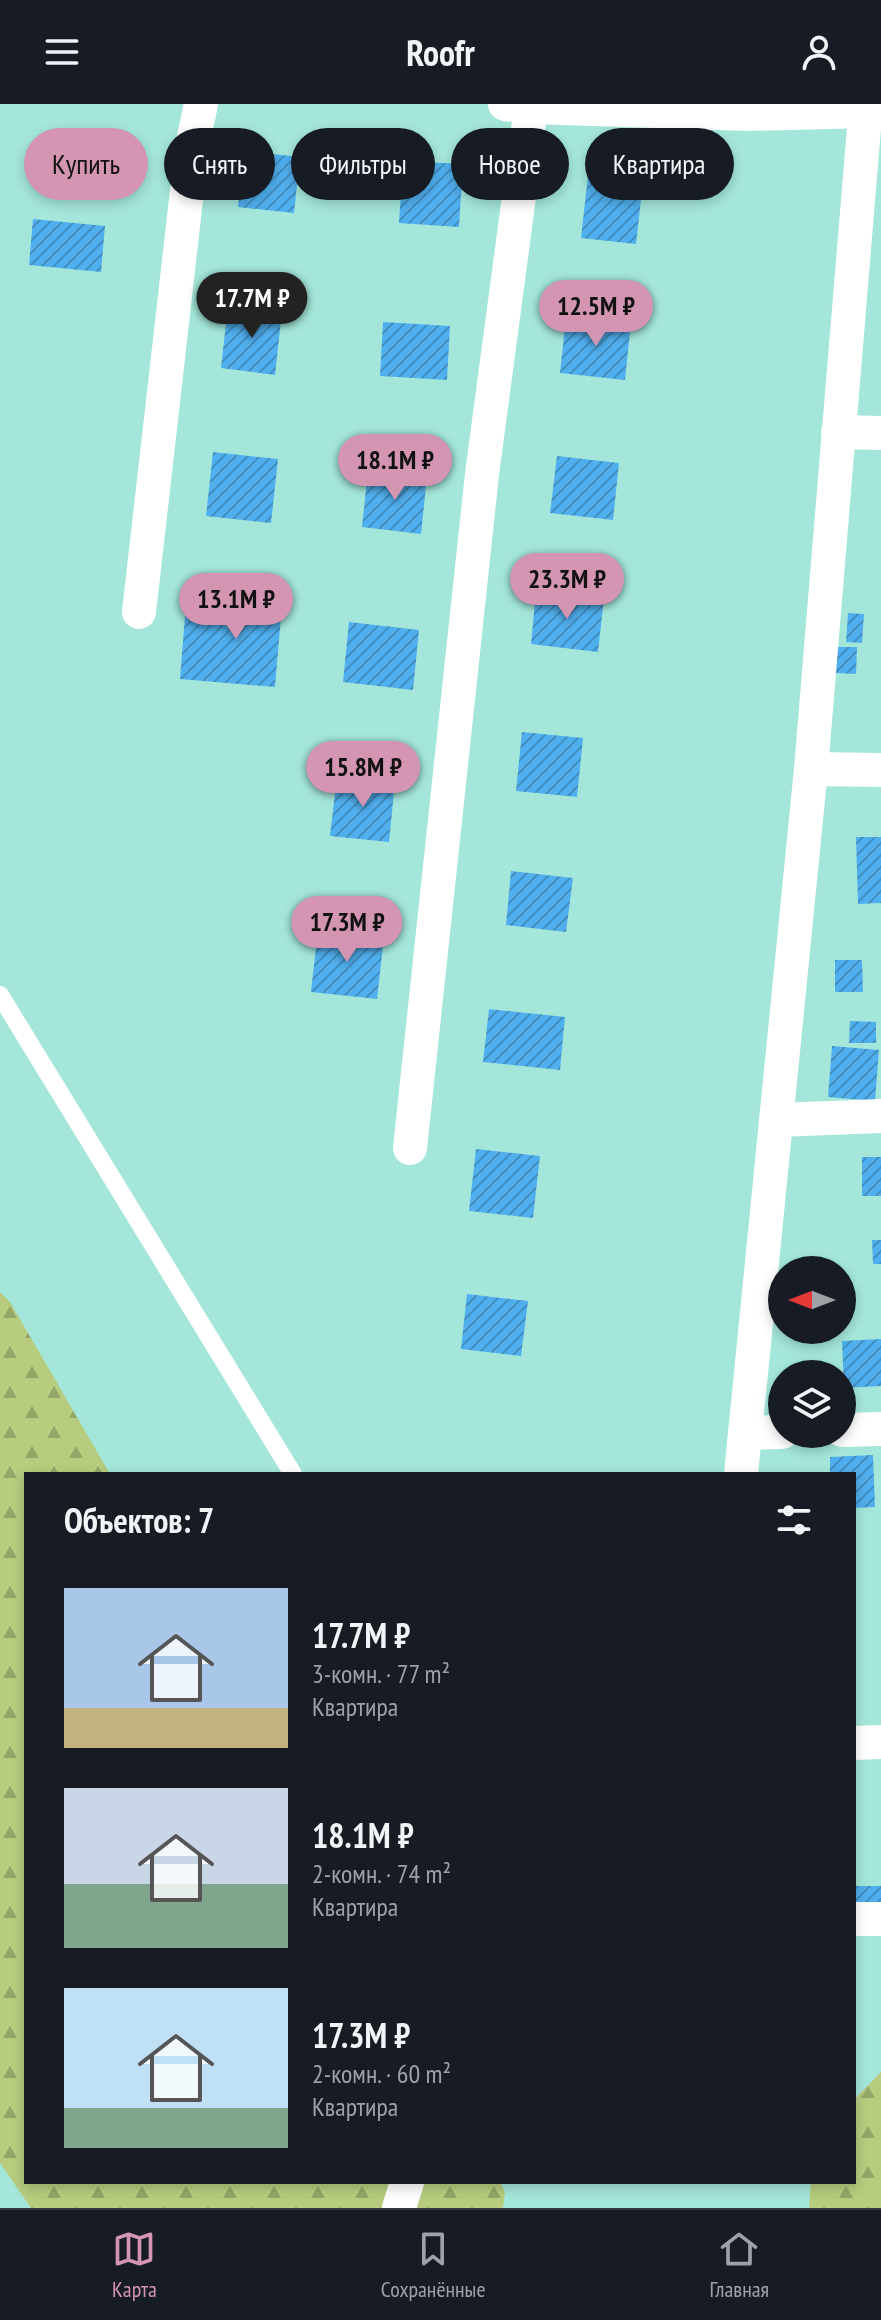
<!DOCTYPE html>
<html lang="ru">
<head>
<meta charset="utf-8">
<style>
  body { margin:0; font-family:"PT Sans Narrow",sans-serif; background:#242831; color:#f1f3f6; height:100vh; display:flex; flex-direction:column; font-size:30px; white-space:nowrap }
  * { box-sizing:border-box; margin:0 }
  p { font-size:26px; color:#9ea1a6 }
  .icon { flex:none; width:44px; height:44px; fill:none; stroke:currentColor; stroke-width:2; stroke-linecap:round; stroke-linejoin:round }
  .map { position:relative; flex:1; overflow:hidden }
  .panel { position:absolute; left:24px; top:1368px; width:832px; height:712px; display:flex; flex-direction:column; background:#171b24; border-radius:0px; box-shadow:0 4px 12px #0003 }
  .panel>* { flex:none }
  .banner { position:absolute; left:24px; top:24px; width:834px; height:72px; display:flex; gap:16px }
  .needle { width:52px; rotate:270deg }
  .controls { position:absolute; left:768px; top:1152px; display:grid; gap:16px }
  .controls a { display:grid; place-items:center; width:88px; height:88px; border-radius:50%; background:#171b24; box-shadow:0 4px 12px #0003; font-size:40px }
  .price { position:absolute; translate:-50% -68px; padding:0 18px; border-radius:28px; background:#d395b2; color:#111; font-size:26px; line-height:52px; filter:drop-shadow(0 2px 4px #0008) }
  .price::after { content:''; position:absolute; left:50%; top:48px; width:24px; height:18px; margin-left:-12px; background:inherit; clip-path:polygon(0 0,100% 0,50% 100%) }
  .price.active { background:#222; color:#fff }
  ul { padding:0; list-style:none }
  li { display:flex; align-items:center; gap:24px; height:200px; padding:0 40px }
  li span { display:grid; place-items:center; flex:none; width:224px; height:160px; border-radius:0px; color:#555 }
  li>.icon { margin-inline-start:auto }
  span .icon { width:96px; height:96px; fill:#fffc; stroke-width:1 }
  li b { font-size:34px }
  h2 { display:flex; justify-content:space-between; align-items:center; height:96px; padding:0 40px; font-size:34px }
  .tag { padding:0 28px; border-radius:36px; background:#171b24; box-shadow:0 4px 12px #0003; font-size:28px; line-height:72px }
  .tag.active { background:#d395b2; color:#111 }
  header { display:flex; justify-content:space-between; align-items:center; height:104px; padding:0 40px; background:#171b24; font-size:36px; font-weight:700 }
  .dock { display:flex; justify-content:space-around; align-items:center; height:112px; border-top:2px solid #363941; background:#171b24; font-size:22px; color:#9ea1a6 }
  .dock a { display:grid; justify-items:center; gap:4px }
  .dock .active { color:#d395b2 }
  .map>svg:first-child { display:block }
  .forest { fill:url(#forest-firs) }
  .building { fill:url(#building-hatch) }
  .lines { fill:none; stroke-linecap:round; stroke-linejoin:round }
  .lane { stroke:#fff; stroke-width:18 }
  .street { stroke:#fff; stroke-width:34 }
</style>
</head>
<body>
<header><svg class="icon" aria-label="menu" viewBox="0 0 24 24"><path d="M4 6h16M4 12h16M4 18h16"/></svg>Roofr<svg class="icon" aria-label="person" viewBox="0 0 24 24"><circle cx="12" cy="8" r="4"/><path d="M4 21q1-7 8-7t8 7"/></svg></header>
<div class="map">
<svg width="881" height="2104" viewBox="0 0 881 2104">
  <defs>
    <pattern id="forest-firs" width="22" height="20" patternUnits="userSpaceOnUse" patternTransform="scale(2)"><rect width="22" height="20" fill="#b7cc7e"/><path d="M5 1l3.5 6h-7zM16 11l3.5 6h-7z" fill="#94a768"/></pattern>
    <pattern id="building-hatch" width="6" height="6" patternUnits="userSpaceOnUse" patternTransform="scale(2)"><rect width="6" height="6" fill="#50afee"/><path d="M-1 1l2-2M0 6l6-6M5 7l2-2" fill="none" stroke="#428fc1"/></pattern>
  </defs>
  <rect width="100%" height="100%" fill="#a4e7da"/>
  <g class="forest">
    <polygon points="0,1188 10,1198 110,1370 26,1370 26,2078 500,2078 505,2088 503,2104 31,2104 0,2059"/>
    <polygon points="881,1968 881,2104 809,2104 811,2078 854,2078 854,1996"/>
  </g>
  <g class="building">
    <polygon points="244,47 300,53 294,109 238,103"/>
    <polygon points="403,57 463,60 459,123 399,119"/>
    <polygon points="588,72 643,78 636,140 581,134"/>
    <polygon points="33,115 105,122 101,168 29,161"/>
    <polygon points="228,201 282,207 275,271 221,264"/>
    <polygon points="566,213 631,219 625,276 560,269"/>
    <polygon points="383,218 450,222 447,276 380,272"/>
    <polygon points="213,348 278,355 271,419 206,412"/>
    <polygon points="557,352 619,359 613,416 550,409"/>
    <polygon points="368,366 427,372 421,430 362,423"/>
    <polygon points="253,475 284,478 275,583 180,575 185,512 214,514 215,506 250,509"/>
    <polygon points="536,487 604,494 598,548 531,540"/>
    <polygon points="848,509 864,510 862,539 846,538"/>
    <polygon points="349,518 419,526 413,586 343,578"/>
    <polygon points="835,543 857,543 856,570 834,569"/>
    <polygon points="522,628 583,634 577,693 516,687"/>
    <polygon points="337,672 395,678 389,738 330,732"/>
    <polygon points="856,733 881,733 881,799 858,800"/>
    <polygon points="511,767 573,774 566,828 506,821"/>
    <polygon points="318,825 384,833 377,895 311,888"/>
    <polygon points="835,856 862,856 863,888 835,888"/>
    <polygon points="489,905 565,913 560,966 483,958"/>
    <polygon points="850,917 876,918 876,939 849,939"/>
    <polygon points="832,942 879,946 875,997 828,993"/>
    <polygon points="476,1045 540,1052 533,1114 469,1107"/>
    <rect x="862" y="1053" width="19" height="39"/>
    <polygon points="872,1136 881,1136 881,1160 873,1160"/>
    <polygon points="467,1190 528,1197 521,1252 461,1245"/>
    <polygon points="881,1235 881,1282 844,1284 842,1237"/>
    <polygon points="873,1351 875,1403 854,1404 854,1370 830,1370 830,1353"/>
    <rect x="856" y="1782" width="25" height="19"/>
  </g>
  <g class="lines">
    <polyline class="lane" points="0,891 293,1370"/>
    <g class="street">
      <polyline points="505,0 531,3 748,10 865,7"/>
      <polyline points="838,328 881,329"/>
      <polyline points="139,508 192,43 201,0"/>
      <polyline points="811,665 881,666"/>
      <polyline points="776,1016 881,1012"/>
      <polyline points="410,1044 482,370 531,3"/>
      <polyline points="842,1326 881,1325"/>
      <polyline points="745,1329 782,1328"/>
      <polyline points="741,1370 811,665 866,0"/>
      <polyline points="854,1639 881,1638"/>
      <polyline points="854,1815 881,1815"/>
      <polyline points="399,2104 407,2078"/>
    </g>
  </g>
</svg>
<div class="controls">
<a><svg class="needle" viewBox="-14 -14 28 28"><path d="M0-13l5 13h-10z" fill="#e53935"/><path d="M0 13l5-13h-10z" fill="#9ea1a6"/></svg></a>
<a><svg class="icon" aria-label="layers" viewBox="0 0 24 24"><path d="M12 4l9 5-9 5-9-5zM3 14l9 5 9-5"/></svg></a>
</div>
<b class="price active" style="left:252px;top:236px">17.7M ₽</b>
<b class="price" style="left:596px;top:244px">12.5M ₽</b>
<b class="price" style="left:395px;top:398px">18.1M ₽</b>
<b class="price" style="left:567px;top:517px">23.3M ₽</b>
<b class="price" style="left:236px;top:537px">13.1M ₽</b>
<b class="price" style="left:363px;top:705px">15.8M ₽</b>
<b class="price" style="left:347px;top:860px">17.3M ₽</b>
<div class="banner">
<a class="tag active">Купить</a>
<a class="tag">Снять</a>
<a class="tag">Фильтры</a>
<a class="tag">Новое</a>
<a class="tag">Квартира</a>
</div>
<section class="panel">
<h2>Объектов: 7<svg class="icon" aria-label="filters" viewBox="0 0 24 24"><path d="M4 7h16M4 17h16"/><circle cx="9" cy="7" r="2"/><circle cx="15" cy="17" r="2"/></svg></h2>
<ul>
<li><span style="background:linear-gradient(#a9c7e8 75%,#c2b280 0)"><svg class="icon" aria-label="home" viewBox="0 0 24 24"><path d="M3 11l9-7 9 7M6 9v11h12V9"/></svg></span><div><b>17.7M ₽</b><p>3-комн. · 77 m²</p><p>Квартира</p></div></li>
<li><span style="background:linear-gradient(#c9d6e8 60%,#7fa58c 0)"><svg class="icon" aria-label="home" viewBox="0 0 24 24"><path d="M3 11l9-7 9 7M6 9v11h12V9"/></svg></span><div><b>18.1M ₽</b><p>2-комн. · 74 m²</p><p>Квартира</p></div></li>
<li><span style="background:linear-gradient(#bfe0f5 75%,#7fa58c 0)"><svg class="icon" aria-label="home" viewBox="0 0 24 24"><path d="M3 11l9-7 9 7M6 9v11h12V9"/></svg></span><div><b>17.3M ₽</b><p>2-комн. · 60 m²</p><p>Квартира</p></div></li>
</ul>
</section>
</div>
<nav class="dock">
<a class="active"><svg class="icon" aria-label="map" viewBox="0 0 24 24"><path d="M3 6l6-2 6 2 6-2v14l-6 2-6-2-6 2zM9 4v14M15 6v14"/></svg>Карта</a>
<a><svg class="icon" aria-label="saved" viewBox="0 0 24 24"><path d="M7 4h10v16l-5-4-5 4z"/></svg>Сохранённые</a>
<a><svg class="icon" aria-label="home" viewBox="0 0 24 24"><path d="M3 11l9-7 9 7M6 9v11h12V9"/></svg>Главная</a>
</nav>
</body>
</html>
